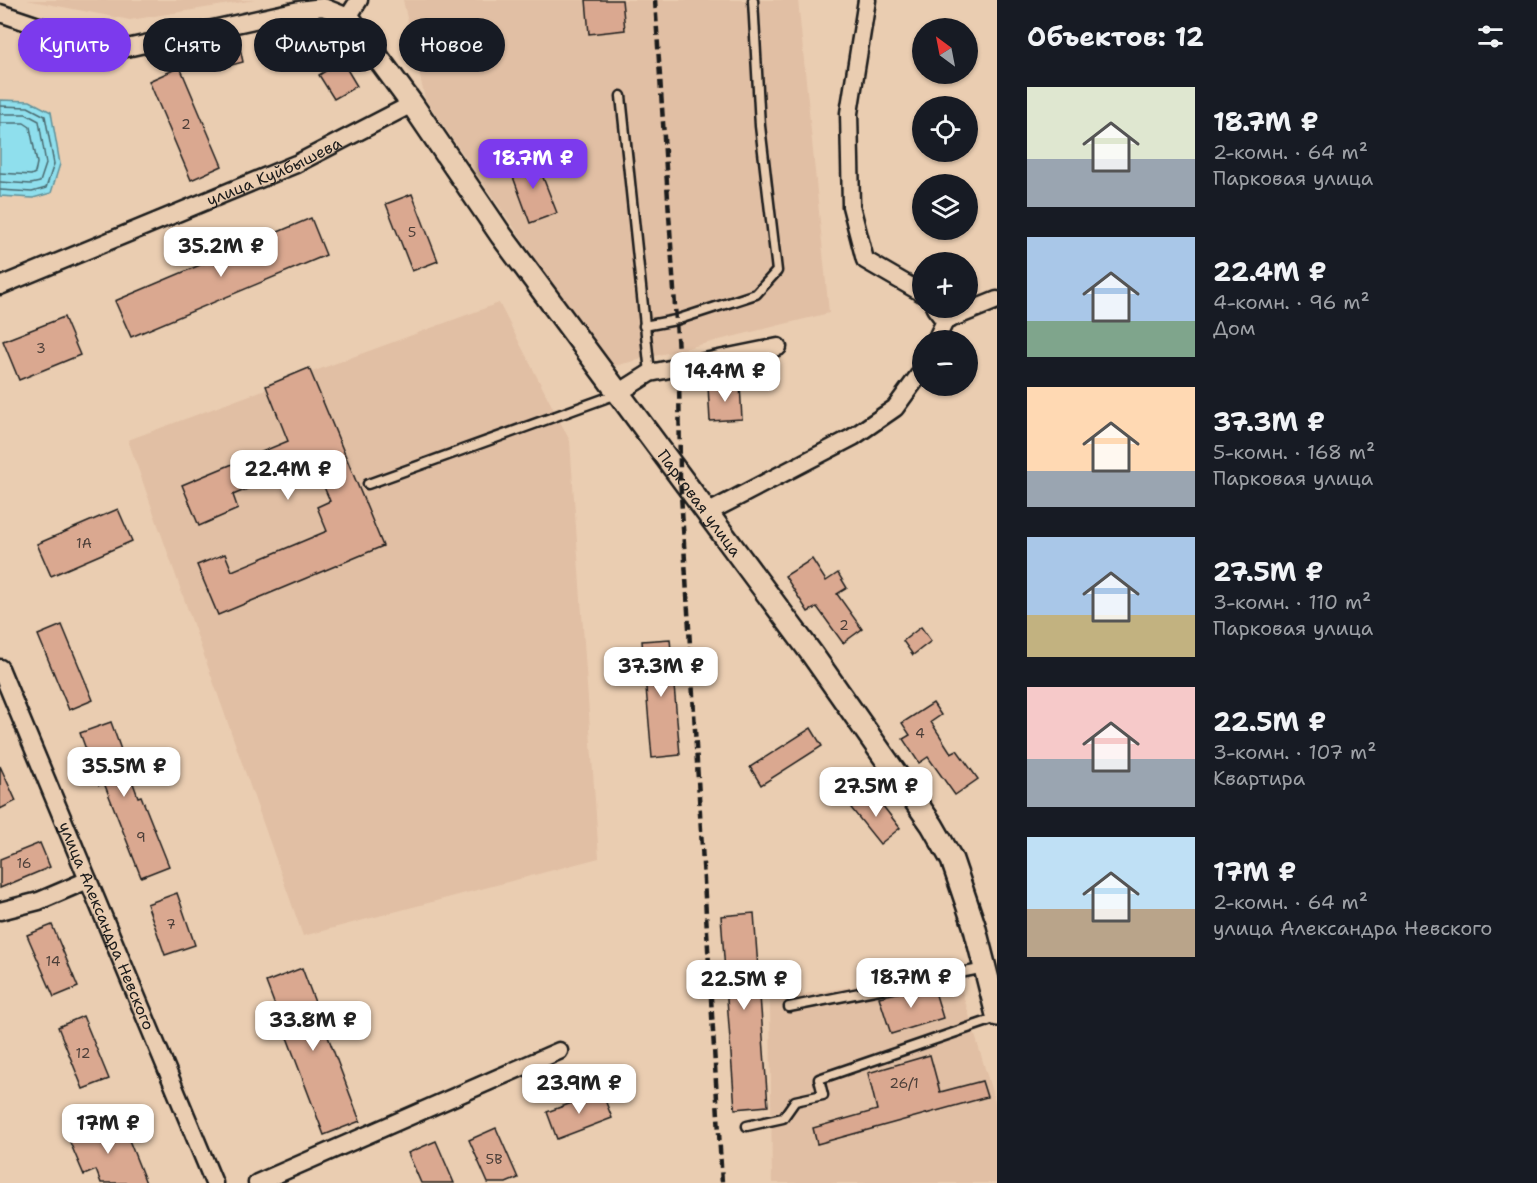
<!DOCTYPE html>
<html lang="ru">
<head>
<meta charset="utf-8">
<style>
  body { margin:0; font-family:"Shantell Sans",sans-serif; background:#242831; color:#f1f3f6; height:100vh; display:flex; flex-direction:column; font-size:22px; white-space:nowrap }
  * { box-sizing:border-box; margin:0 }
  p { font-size:20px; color:#9ea1a6 }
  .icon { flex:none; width:33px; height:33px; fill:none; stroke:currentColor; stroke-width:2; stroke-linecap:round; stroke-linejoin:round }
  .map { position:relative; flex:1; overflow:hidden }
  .details { display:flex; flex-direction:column; background:#171b24; width:540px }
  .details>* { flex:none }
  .banner { position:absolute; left:18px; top:18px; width:570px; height:54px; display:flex; gap:12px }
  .needle { width:39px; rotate:328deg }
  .controls { position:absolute; left:912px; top:18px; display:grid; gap:12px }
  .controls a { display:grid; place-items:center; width:66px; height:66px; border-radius:50%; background:#171b24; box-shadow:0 2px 4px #0004; font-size:30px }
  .price { position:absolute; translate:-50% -51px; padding:0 14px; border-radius:12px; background:#fff; color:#222; font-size:20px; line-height:39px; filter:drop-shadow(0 2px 3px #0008) }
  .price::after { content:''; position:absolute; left:50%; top:36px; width:18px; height:14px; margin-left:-9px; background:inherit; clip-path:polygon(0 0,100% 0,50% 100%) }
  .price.current { background:#7c3aed; color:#fff }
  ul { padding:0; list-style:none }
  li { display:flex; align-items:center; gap:18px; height:150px; padding:0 30px }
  li span { display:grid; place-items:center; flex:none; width:168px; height:120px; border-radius:0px; color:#555 }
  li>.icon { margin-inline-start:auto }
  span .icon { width:72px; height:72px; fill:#fffc; stroke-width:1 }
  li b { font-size:26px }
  h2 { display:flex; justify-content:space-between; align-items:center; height:72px; padding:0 30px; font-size:26px }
  .chip { padding:0 21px; border-radius:27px; background:#171b24; box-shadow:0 2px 4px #0004; font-size:21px; line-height:54px }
  .chip.current { background:#7c3aed; color:#fff }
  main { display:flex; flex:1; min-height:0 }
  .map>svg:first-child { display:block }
  .built { fill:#e1bfa4 }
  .water { fill:#8fdfed; stroke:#619199; stroke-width:1.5 }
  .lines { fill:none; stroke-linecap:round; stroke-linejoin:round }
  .shore { stroke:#4a6a70; stroke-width:1.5 }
  .building { fill:#daa890; stroke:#1c1c1c; stroke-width:1.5 }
  .service-casing { stroke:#1c1c1c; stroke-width:13 }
  .minor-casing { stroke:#1c1c1c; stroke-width:21 }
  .tertiary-casing { stroke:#1c1c1c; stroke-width:26 }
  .service { stroke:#eacdb1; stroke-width:8 }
  .minor { stroke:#eacdb1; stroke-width:16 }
  .tertiary { stroke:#eacdb1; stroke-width:21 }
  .rail { stroke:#1c1c1c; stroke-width:4.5; stroke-dasharray:9 4.5; stroke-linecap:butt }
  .labels { text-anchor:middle; stroke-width:4.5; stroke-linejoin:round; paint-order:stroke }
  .number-label { font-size:14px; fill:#4c3f39 }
  .street-label { font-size:16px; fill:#1c1c1c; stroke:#eacdb1 }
</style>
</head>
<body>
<main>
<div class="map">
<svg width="997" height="1183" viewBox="0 0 997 1183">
  <rect width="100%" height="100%" fill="#eacdb1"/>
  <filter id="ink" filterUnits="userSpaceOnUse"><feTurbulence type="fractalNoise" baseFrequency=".0167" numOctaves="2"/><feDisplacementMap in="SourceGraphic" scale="12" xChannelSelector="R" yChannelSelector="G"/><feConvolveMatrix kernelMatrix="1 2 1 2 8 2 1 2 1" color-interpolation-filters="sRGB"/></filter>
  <g filter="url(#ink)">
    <g class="built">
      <polygon points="27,0 255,0 130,20"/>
      <polygon points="403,0 798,0 829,313 610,367 425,99"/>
      <polygon points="499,303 570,441 599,858 303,936 128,440"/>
      <polygon points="956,971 997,1109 997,1183 772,1183 770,999"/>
    </g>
    <polygon class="water" points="0,100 30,101 51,112 60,164 51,193 33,198 0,196"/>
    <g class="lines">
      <g class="shore">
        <polyline points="0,106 28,107 45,116 54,164 46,188 32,192 0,190"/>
        <polyline points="0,114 26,114 39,121 46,164 40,182 31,184 0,182"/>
        <polyline points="0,123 24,123 30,127 37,163 35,173 31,175 0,173"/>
      </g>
    </g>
    <g class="building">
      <polygon points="586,0 622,0 625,30 589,34"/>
      <polygon points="239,43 243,62 220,68 215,49"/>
      <polygon points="342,61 357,86 334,99 319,75"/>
      <polygon points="180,67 222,166 191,180 149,81"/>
      <polygon points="535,157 557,213 530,223 509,166"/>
      <polygon points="412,194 438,261 412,271 386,204"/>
      <polygon points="311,218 326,255 131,337 115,301"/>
      <polygon points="64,317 80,355 19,380 3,341"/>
      <polygon points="309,368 383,546 218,615 197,565 225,554 232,571 327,531 317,507 330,501 313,461 233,495 238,509 199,526 182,485 288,441 266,386"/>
      <polygon points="740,385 742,419 710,421 708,386"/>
      <polygon points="118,509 132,541 51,576 37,544"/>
      <polygon points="812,559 826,581 838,573 847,588 837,594 862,629 843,643 817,607 808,612 785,576"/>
      <polygon points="62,625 93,700 69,710 38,635"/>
      <polygon points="921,627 931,641 913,655 903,641"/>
      <polygon points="670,639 680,755 652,758 642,641"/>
      <polygon points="933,703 941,715 931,722 951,753 957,750 978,779 955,795 928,757 919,763 903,739 910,735 902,723"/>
      <polygon points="111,722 138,797 141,796 169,866 141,877 104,783 99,785 80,733"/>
      <polygon points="811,728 822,746 761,785 750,767"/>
      <polygon points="0,766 16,801 0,809"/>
      <polygon points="872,792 900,828 880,844 851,808"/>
      <polygon points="40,843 50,867 0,888 0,859"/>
      <polygon points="177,893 195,945 165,955 147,904"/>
      <polygon points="754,913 768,1106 735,1109 721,916"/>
      <polygon points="52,925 78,987 54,997 27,935"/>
      <polygon points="302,968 360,1121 324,1135 266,982"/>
      <polygon points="933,985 943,1018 891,1034 879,997"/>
      <polygon points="83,1016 109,1079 83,1089 58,1027"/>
      <polygon points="930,1055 940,1092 982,1081 987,1097 817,1144 813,1128 877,1110 868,1073"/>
      <polygon points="602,1092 612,1118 557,1139 547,1112"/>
      <polygon points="121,1120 146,1183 101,1183 96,1170 84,1175 69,1140"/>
      <polygon points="496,1128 518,1178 506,1183 488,1183 469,1140"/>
      <polygon points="436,1141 454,1183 421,1183 408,1153"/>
    </g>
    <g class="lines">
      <g class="service-casing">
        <g id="service">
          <polyline points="621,96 650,373"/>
          <polyline points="644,326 676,320 756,294 777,271 760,126 753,0"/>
          <polyline points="368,484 617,394"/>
          <polyline points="789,1007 985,968"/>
          <polyline points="747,1126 783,1118 795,1101 823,1095 819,1079 997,1018"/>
        </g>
      </g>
      <g class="minor-casing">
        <g id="minor">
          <polyline points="867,0 849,113 851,206 865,260 922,293"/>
          <polyline points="0,13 113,51 299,10 323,7 348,17 359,0"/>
          <path id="s1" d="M0,286L296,164L412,104"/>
          <polyline points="935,308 945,321"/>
          <polyline points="936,340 945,321 997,300"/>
          <polyline points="617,394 650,373 778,347"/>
          <polyline points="707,513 853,437 895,408 922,371"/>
          <path id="s2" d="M0,668L214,1183"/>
          <polyline points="0,911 39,901 88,880"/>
          <polyline points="257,1183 559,1051"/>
        </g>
      </g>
      <g class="tertiary-casing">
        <g id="tertiary">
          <path id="s3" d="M348,17L412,104L501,235L812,654L932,825L952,860L974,925L997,1015"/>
        </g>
      </g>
      <use href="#service" class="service"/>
      <use href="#minor" class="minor"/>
      <use href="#tertiary" class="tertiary"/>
      <polyline class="rail" points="655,0 679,367 680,477 722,1183"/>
    </g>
  </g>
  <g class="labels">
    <g class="number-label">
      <text x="186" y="129">2</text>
      <text x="412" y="237">5</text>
      <text x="41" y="353">3</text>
      <text x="84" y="548">1А</text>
      <text x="844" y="630">2</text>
      <text x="920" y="738">4</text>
      <text x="141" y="842">9</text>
      <text x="24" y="868">16</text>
      <text x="171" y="929">7</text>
      <text x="53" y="966">14</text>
      <text x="83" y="1058">12</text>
      <text x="904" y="1088">26/1</text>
      <text x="494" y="1164">5В</text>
    </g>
    <g class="street-label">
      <text dy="6" stroke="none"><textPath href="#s1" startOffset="297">улица Куйбышева</textPath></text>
      <text dy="6" stroke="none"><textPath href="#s3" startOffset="600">Парковая улица</textPath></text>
      <text dy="6" stroke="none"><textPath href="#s2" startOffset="279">улица Александра Невского</textPath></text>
    </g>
  </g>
</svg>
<div class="controls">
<a><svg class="needle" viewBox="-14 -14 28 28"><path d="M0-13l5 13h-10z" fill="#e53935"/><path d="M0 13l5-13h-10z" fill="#9ea1a6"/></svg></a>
<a><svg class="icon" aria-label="locate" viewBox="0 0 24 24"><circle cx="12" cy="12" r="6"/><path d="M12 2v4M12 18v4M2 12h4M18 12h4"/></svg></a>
<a><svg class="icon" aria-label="layers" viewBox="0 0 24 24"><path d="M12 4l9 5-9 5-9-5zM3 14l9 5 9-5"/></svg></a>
<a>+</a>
<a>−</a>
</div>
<b class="price current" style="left:533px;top:190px">18.7M ₽</b>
<b class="price" style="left:221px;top:278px">35.2M ₽</b>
<b class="price" style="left:725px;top:403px">14.4M ₽</b>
<b class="price" style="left:288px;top:501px">22.4M ₽</b>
<b class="price" style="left:661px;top:698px">37.3M ₽</b>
<b class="price" style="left:124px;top:798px">35.5M ₽</b>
<b class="price" style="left:876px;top:818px">27.5M ₽</b>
<b class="price" style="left:911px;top:1009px">18.7M ₽</b>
<b class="price" style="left:744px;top:1011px">22.5M ₽</b>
<b class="price" style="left:313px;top:1052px">33.8M ₽</b>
<b class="price" style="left:579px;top:1115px">23.9M ₽</b>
<b class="price" style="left:108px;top:1155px">17M ₽</b>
<div class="banner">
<a class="chip current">Купить</a>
<a class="chip">Снять</a>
<a class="chip">Фильтры</a>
<a class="chip">Новое</a>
</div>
</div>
<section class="details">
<h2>Объектов: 12<svg class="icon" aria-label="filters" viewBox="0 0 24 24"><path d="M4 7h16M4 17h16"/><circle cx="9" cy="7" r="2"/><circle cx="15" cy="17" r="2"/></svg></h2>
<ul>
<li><span style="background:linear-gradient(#dfe7d0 60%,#9aa5b1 0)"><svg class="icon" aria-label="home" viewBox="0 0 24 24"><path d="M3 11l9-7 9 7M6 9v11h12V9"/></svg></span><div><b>18.7M ₽</b><p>2-комн. · 64 m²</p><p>Парковая улица</p></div></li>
<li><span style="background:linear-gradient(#a9c7e8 70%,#7fa58c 0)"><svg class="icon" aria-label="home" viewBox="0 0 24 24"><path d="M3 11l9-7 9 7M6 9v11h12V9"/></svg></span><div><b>22.4M ₽</b><p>4-комн. · 96 m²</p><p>Дом</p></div></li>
<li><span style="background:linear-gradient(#ffd9b3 70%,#9aa5b1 0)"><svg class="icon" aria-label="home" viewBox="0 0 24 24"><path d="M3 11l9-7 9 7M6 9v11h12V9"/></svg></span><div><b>37.3M ₽</b><p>5-комн. · 168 m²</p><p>Парковая улица</p></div></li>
<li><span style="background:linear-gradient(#a9c7e8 65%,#c2b280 0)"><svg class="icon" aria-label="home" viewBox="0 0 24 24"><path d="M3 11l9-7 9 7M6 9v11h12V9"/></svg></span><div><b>27.5M ₽</b><p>3-комн. · 110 m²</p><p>Парковая улица</p></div></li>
<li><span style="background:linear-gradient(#f6c9c9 60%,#9aa5b1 0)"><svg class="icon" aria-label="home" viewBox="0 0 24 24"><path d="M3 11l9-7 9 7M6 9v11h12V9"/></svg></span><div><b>22.5M ₽</b><p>3-комн. · 107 m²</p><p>Квартира</p></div></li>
<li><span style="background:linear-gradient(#bfe0f5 60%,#b9a48a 0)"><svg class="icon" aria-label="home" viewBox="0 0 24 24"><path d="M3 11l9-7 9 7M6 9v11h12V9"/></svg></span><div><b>17M ₽</b><p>2-комн. · 64 m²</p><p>улица Александра Невского</p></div></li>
</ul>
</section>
</main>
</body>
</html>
